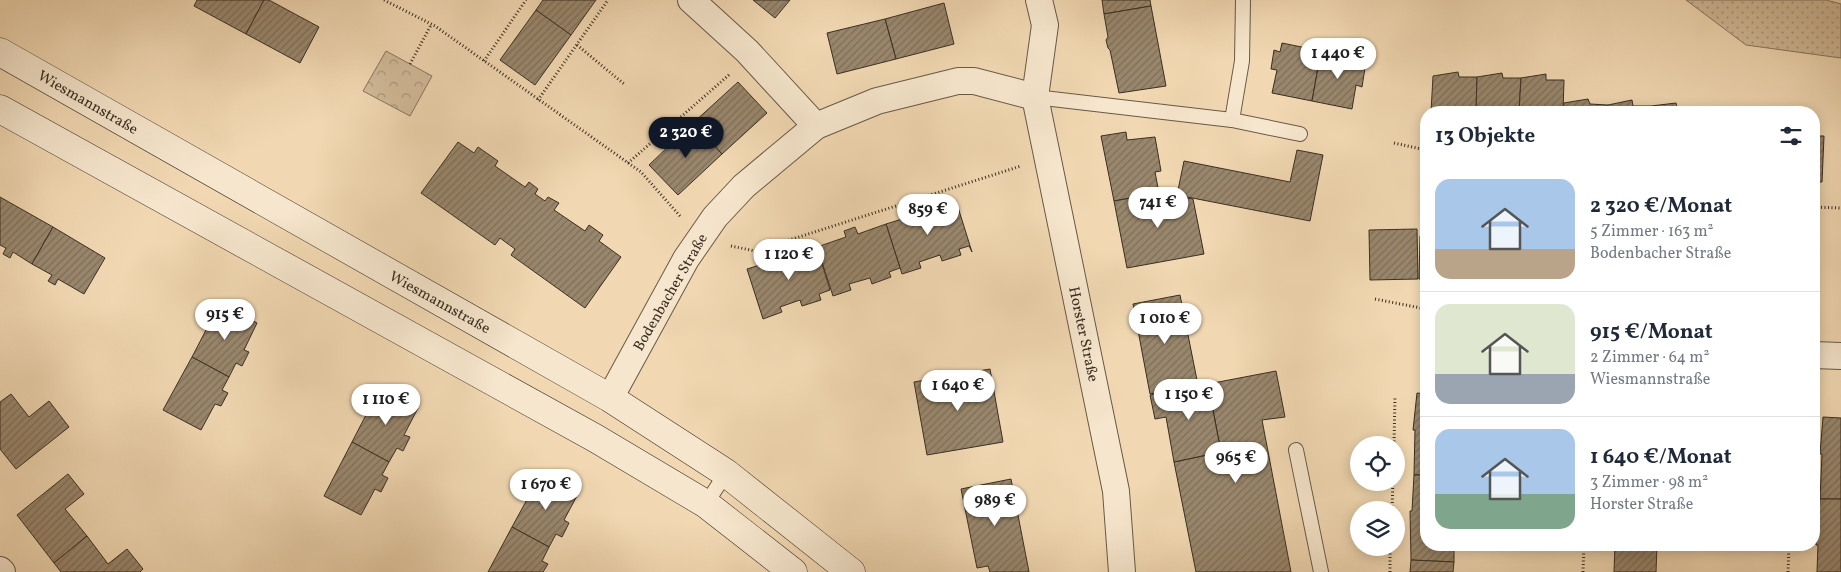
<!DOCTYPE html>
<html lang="de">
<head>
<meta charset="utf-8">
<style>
  body { margin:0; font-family:Vollkorn,serif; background:#f6f6f7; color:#1f2937; height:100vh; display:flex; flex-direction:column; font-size:19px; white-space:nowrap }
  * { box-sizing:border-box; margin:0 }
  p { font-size:16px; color:#747a83 }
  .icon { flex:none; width:28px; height:28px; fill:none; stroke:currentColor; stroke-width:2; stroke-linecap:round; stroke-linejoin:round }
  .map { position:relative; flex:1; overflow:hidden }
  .details { position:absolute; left:1420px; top:106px; width:400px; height:445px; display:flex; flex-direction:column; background:#fff; border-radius:20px; box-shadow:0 2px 12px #0003 }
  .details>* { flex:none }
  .buttons { position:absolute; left:1350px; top:436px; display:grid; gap:10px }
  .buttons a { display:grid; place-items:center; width:55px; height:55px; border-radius:50%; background:#fff; box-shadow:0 2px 12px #0003; font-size:25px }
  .price { position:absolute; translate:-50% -42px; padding:0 11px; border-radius:18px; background:#fff; color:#222; font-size:16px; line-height:32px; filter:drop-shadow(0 1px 2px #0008) }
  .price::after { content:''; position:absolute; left:50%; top:30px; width:15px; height:11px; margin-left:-8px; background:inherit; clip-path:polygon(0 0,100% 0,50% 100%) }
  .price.current { background:#111827; color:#fff }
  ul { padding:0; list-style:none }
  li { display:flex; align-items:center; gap:15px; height:125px; padding:0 15px }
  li+li { border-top:1px solid #e0e1e3 }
  li span { display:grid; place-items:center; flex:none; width:140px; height:100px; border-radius:15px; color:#555 }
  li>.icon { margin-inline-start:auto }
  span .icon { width:60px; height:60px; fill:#fffc; stroke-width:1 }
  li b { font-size:21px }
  h2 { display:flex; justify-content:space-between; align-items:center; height:60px; padding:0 15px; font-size:21px }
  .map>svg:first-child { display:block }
  .grass { fill:url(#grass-dots); stroke:#86755e }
  .park { fill:url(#park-crowns); stroke:#86755e }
  .building { fill:url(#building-hatch); stroke:#3a2f22 }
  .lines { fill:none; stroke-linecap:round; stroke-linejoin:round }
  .service-casing { stroke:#685946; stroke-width:16 }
  .minor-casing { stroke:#685946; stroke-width:28 }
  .secondary-casing { stroke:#3a2f22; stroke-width:29 }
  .path { stroke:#3a2f22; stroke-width:3; stroke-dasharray:1 2.5; stroke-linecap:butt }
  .service { stroke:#f6e6cd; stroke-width:14 }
  .minor { stroke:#f6e6cd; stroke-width:26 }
  .secondary { stroke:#f6e6cd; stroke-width:28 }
  .labels { text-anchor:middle; stroke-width:4; stroke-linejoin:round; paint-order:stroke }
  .street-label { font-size:15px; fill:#3a2f22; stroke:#f6e6cd }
</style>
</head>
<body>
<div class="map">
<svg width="1841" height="572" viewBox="0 0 1841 572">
  <defs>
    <pattern id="grass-dots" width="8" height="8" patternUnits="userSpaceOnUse" patternTransform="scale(1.25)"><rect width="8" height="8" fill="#d2bb9a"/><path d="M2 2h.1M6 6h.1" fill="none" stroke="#ab987d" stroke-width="1.8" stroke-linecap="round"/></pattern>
    <pattern id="park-crowns" width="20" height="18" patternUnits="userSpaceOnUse" patternTransform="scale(1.25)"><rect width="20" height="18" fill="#d2bb9a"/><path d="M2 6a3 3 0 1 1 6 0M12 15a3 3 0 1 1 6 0" fill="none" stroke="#ab987d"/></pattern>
    <pattern id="building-hatch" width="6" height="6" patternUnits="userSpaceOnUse" patternTransform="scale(1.25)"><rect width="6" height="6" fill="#99876d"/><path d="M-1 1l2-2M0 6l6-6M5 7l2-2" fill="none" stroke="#7e6f59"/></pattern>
  </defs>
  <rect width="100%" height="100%" fill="#f1d8b2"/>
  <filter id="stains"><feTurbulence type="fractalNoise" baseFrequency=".004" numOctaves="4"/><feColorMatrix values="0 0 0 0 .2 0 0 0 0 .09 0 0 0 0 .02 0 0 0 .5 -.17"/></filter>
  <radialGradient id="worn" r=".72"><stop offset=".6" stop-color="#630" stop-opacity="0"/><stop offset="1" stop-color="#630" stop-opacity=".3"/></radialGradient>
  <polygon class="grass" points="1686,0 1826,0 1841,4 1841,58 1746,45"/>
  <polygon class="park" points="386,51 432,76 410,116 363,91"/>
  <g class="building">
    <polygon points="197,0 264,0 246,34 194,6"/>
    <polygon points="264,0 269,0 319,27 300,63 246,34"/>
    <polygon points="543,0 596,0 571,35 536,10"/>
    <polygon points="753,0 790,0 775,18"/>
    <polygon points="1102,0 1150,0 1151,6 1104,14"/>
    <polygon points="944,3 954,44 896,59 885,19"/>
    <polygon points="1151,6 1166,86 1119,93 1110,50 1108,48 1106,40 1108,37 1104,14"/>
    <polygon points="536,10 571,35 535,85 500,60"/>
    <polygon points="885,19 896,59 837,74 827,33"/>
    <polygon points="1282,43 1321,51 1312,101 1272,93 1277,70 1271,69 1274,50 1280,52"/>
    <polygon points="1321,51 1361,59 1359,67 1365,68 1362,87 1356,85 1352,109 1312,101"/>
    <polygon points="1458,72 1459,77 1477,77 1476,112 1431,112 1433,76"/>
    <polygon points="1502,73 1503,78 1521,78 1519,112 1476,112 1477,77"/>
    <polygon points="1546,74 1546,80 1564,80 1563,112 1519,112 1521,78"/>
    <polygon points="738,82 767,113 722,154 693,123"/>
    <polygon points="1588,99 1590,104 1608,105 1607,112 1563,112 1564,103"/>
    <polygon points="1632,100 1633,106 1651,106 1651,112 1607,112 1608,105"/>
    <polygon points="1676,103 1677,107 1694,108 1694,112 1651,112 1651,106"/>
    <polygon points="693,123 722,154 678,195 649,165"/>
    <polygon points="1126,132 1127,140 1155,137 1161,171 1155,172 1159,193 1114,201 1101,136"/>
    <polygon points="1814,136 1824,136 1822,182 1814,182"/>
    <polygon points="458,142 474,153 478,147 498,161 495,166 525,187 529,182 538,189 535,194 545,201 548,197 559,203 554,210 585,231 589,225 603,235 599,241 621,257 585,308 511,255 515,249 500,238 495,245 421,193"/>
    <polygon points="1297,150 1323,155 1310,221 1177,195 1184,161 1290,182"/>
    <polygon points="1159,193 1193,199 1204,254 1127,268 1114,201"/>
    <polygon points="0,197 53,227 32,264 13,252 10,258 3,254 6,248 0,245"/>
    <polygon points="956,201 972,252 969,246 959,249 961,255 942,261 940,255 919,262 921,268 902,274 886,224 915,215 914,209 925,205 928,211"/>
    <polygon points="886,224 900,268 889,272 891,277 872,284 870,278 849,284 851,290 833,296 817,247 846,237 844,231 855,227 858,234"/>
    <polygon points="53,227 105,258 84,294 58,279 55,285 48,281 52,275 32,264"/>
    <polygon points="1417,229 1418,279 1370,280 1369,230"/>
    <polygon points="1426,235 1426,280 1419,279 1420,236"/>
    <polygon points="817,247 830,290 819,294 821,300 802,306 800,300 780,307 782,312 763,319 747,269 776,260 774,253 786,250 788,256"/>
    <polygon points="1180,295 1198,385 1150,394 1133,304"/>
    <polygon points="220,303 257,323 244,350 249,352 242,366 236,363 229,377 192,357"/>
    <polygon points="192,357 229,377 222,390 228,393 221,406 215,404 201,430 163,410"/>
    <polygon points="990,369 1003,442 927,455 914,382"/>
    <polygon points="1276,371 1285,417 1262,420 1291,572 1196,572 1174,462 1221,452 1208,384"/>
    <polygon points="1208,384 1221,452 1174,462 1166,417 1155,419 1150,395"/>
    <polygon points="380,388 418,408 404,435 410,437 403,451 397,448 389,462 352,442"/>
    <polygon points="1417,393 1426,394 1426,475 1414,475 1415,430 1413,430"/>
    <polygon points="11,394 29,417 49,401 69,427 16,469 0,449 0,402"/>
    <polygon points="1823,417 1841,418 1841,499 1820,499 1822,454 1820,454"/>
    <polygon points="352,442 389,462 382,475 388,478 381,492 375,489 361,515 324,496"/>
    <polygon points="68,474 84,494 65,509 87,536 54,563 17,515"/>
    <polygon points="541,474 578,494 564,520 569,523 562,537 556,534 549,547 512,527"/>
    <polygon points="1414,475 1426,475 1426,545 1457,545 1454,546 1454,562 1411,560 1410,511 1412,511"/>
    <polygon points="1011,479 1029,572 990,572 988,566 977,568 961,489"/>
    <polygon points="1820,499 1841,499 1841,572 1817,572 1818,545 1816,545"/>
    <polygon points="512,527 549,547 542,561 548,564 543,572 488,572"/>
    <polygon points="87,536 108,564 127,549 143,569 140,572 61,572 54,563"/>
    <polygon points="1615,545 1657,545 1656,572 1614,572"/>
    <polygon points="1411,560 1454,562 1453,572 1410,572"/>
  </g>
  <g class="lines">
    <g class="service-casing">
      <g id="service">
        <polyline points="1035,97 1232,120 1300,134"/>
        <polyline points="1232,120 1242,61 1243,0"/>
        <polyline points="1296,450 1321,572"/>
        <polyline points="706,504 726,473"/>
      </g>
    </g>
    <g class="minor-casing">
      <g id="minor">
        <polyline points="691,0 747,51 816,126"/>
        <polyline points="1039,0 1045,25 1035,97 1116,491 1122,572"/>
        <polyline points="1814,355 1841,356"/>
        <polyline points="610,398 686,259 715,217 744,186 816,126 877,101 958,81 974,81 1035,97"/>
        <polyline points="0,570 2,572"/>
      </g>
    </g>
    <g class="secondary-casing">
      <g id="secondary">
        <polyline points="0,52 610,398 726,473 851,572"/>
        <polyline points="0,109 595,438 706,504 793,572"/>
      </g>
    </g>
    <g class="path">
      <polyline points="384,0 435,26 641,172 680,216"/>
      <polyline points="577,45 624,84"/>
      <polyline points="484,61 526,0"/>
      <polyline points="410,64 431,25"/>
      <polyline points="538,100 608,0"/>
      <polyline points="1394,143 1426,150"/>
      <polyline points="628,163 730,74"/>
      <polyline points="1814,207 1841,208"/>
      <polyline points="731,246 755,251 1021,166"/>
      <polyline points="1375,299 1426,309"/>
      <polyline points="1394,445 1395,396"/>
      <polyline points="1392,510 1393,482"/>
      <polyline points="1390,572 1390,548"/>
      <polyline points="1583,572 1584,545"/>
      <polyline points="1788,572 1789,545"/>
    </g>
    <use href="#service" class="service"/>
    <use href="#minor" class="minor"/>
    <use href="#secondary" class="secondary"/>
  </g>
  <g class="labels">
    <g class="street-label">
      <text transform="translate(88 102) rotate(30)" y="5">Wiesmannstraße</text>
      <text transform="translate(670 292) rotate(-60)" y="5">Bodenbacher Straße</text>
      <text transform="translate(440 302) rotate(29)" y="5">Wiesmannstraße</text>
      <text transform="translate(1084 334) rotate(78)" y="5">Horster Straße</text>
    </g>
  </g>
  <rect width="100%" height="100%" filter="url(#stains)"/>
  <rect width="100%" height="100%" fill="url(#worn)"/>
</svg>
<div class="buttons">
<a><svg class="icon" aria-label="locate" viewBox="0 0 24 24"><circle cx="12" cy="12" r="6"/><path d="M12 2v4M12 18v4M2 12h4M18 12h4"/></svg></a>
<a><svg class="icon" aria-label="layers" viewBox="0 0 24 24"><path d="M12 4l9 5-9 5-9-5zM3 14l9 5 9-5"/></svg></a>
</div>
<b class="price" style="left:1338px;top:80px">1 440 €</b>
<b class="price current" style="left:686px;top:159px">2 320 €</b>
<b class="price" style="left:1158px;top:229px">741 €</b>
<b class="price" style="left:928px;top:236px">859 €</b>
<b class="price" style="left:789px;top:281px">1 120 €</b>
<b class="price" style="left:225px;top:341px">915 €</b>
<b class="price" style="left:1165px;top:345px">1 010 €</b>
<b class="price" style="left:958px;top:412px">1 640 €</b>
<b class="price" style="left:1189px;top:421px">1 150 €</b>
<b class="price" style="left:386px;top:426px">1 110 €</b>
<b class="price" style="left:1236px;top:484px">965 €</b>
<b class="price" style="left:546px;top:511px">1 670 €</b>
<b class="price" style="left:995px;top:527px">989 €</b>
<section class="details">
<h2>13 Objekte<svg class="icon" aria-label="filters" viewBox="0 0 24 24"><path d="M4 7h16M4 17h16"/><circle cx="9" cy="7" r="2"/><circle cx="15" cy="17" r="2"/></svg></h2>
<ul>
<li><span style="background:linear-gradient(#a9c7e8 70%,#b9a48a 0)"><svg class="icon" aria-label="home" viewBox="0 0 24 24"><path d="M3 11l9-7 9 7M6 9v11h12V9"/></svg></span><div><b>2 320 €/Monat</b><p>5 Zimmer · 163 m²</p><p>Bodenbacher Straße</p></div></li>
<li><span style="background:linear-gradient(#dfe7d0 70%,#9aa5b1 0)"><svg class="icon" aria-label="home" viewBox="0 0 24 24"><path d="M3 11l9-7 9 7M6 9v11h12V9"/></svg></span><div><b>915 €/Monat</b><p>2 Zimmer · 64 m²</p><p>Wiesmannstraße</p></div></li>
<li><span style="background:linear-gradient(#a9c7e8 65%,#7fa58c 0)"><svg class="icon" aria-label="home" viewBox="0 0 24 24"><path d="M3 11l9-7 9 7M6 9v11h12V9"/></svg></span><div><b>1 640 €/Monat</b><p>3 Zimmer · 98 m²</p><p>Horster Straße</p></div></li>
</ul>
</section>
</div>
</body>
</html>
